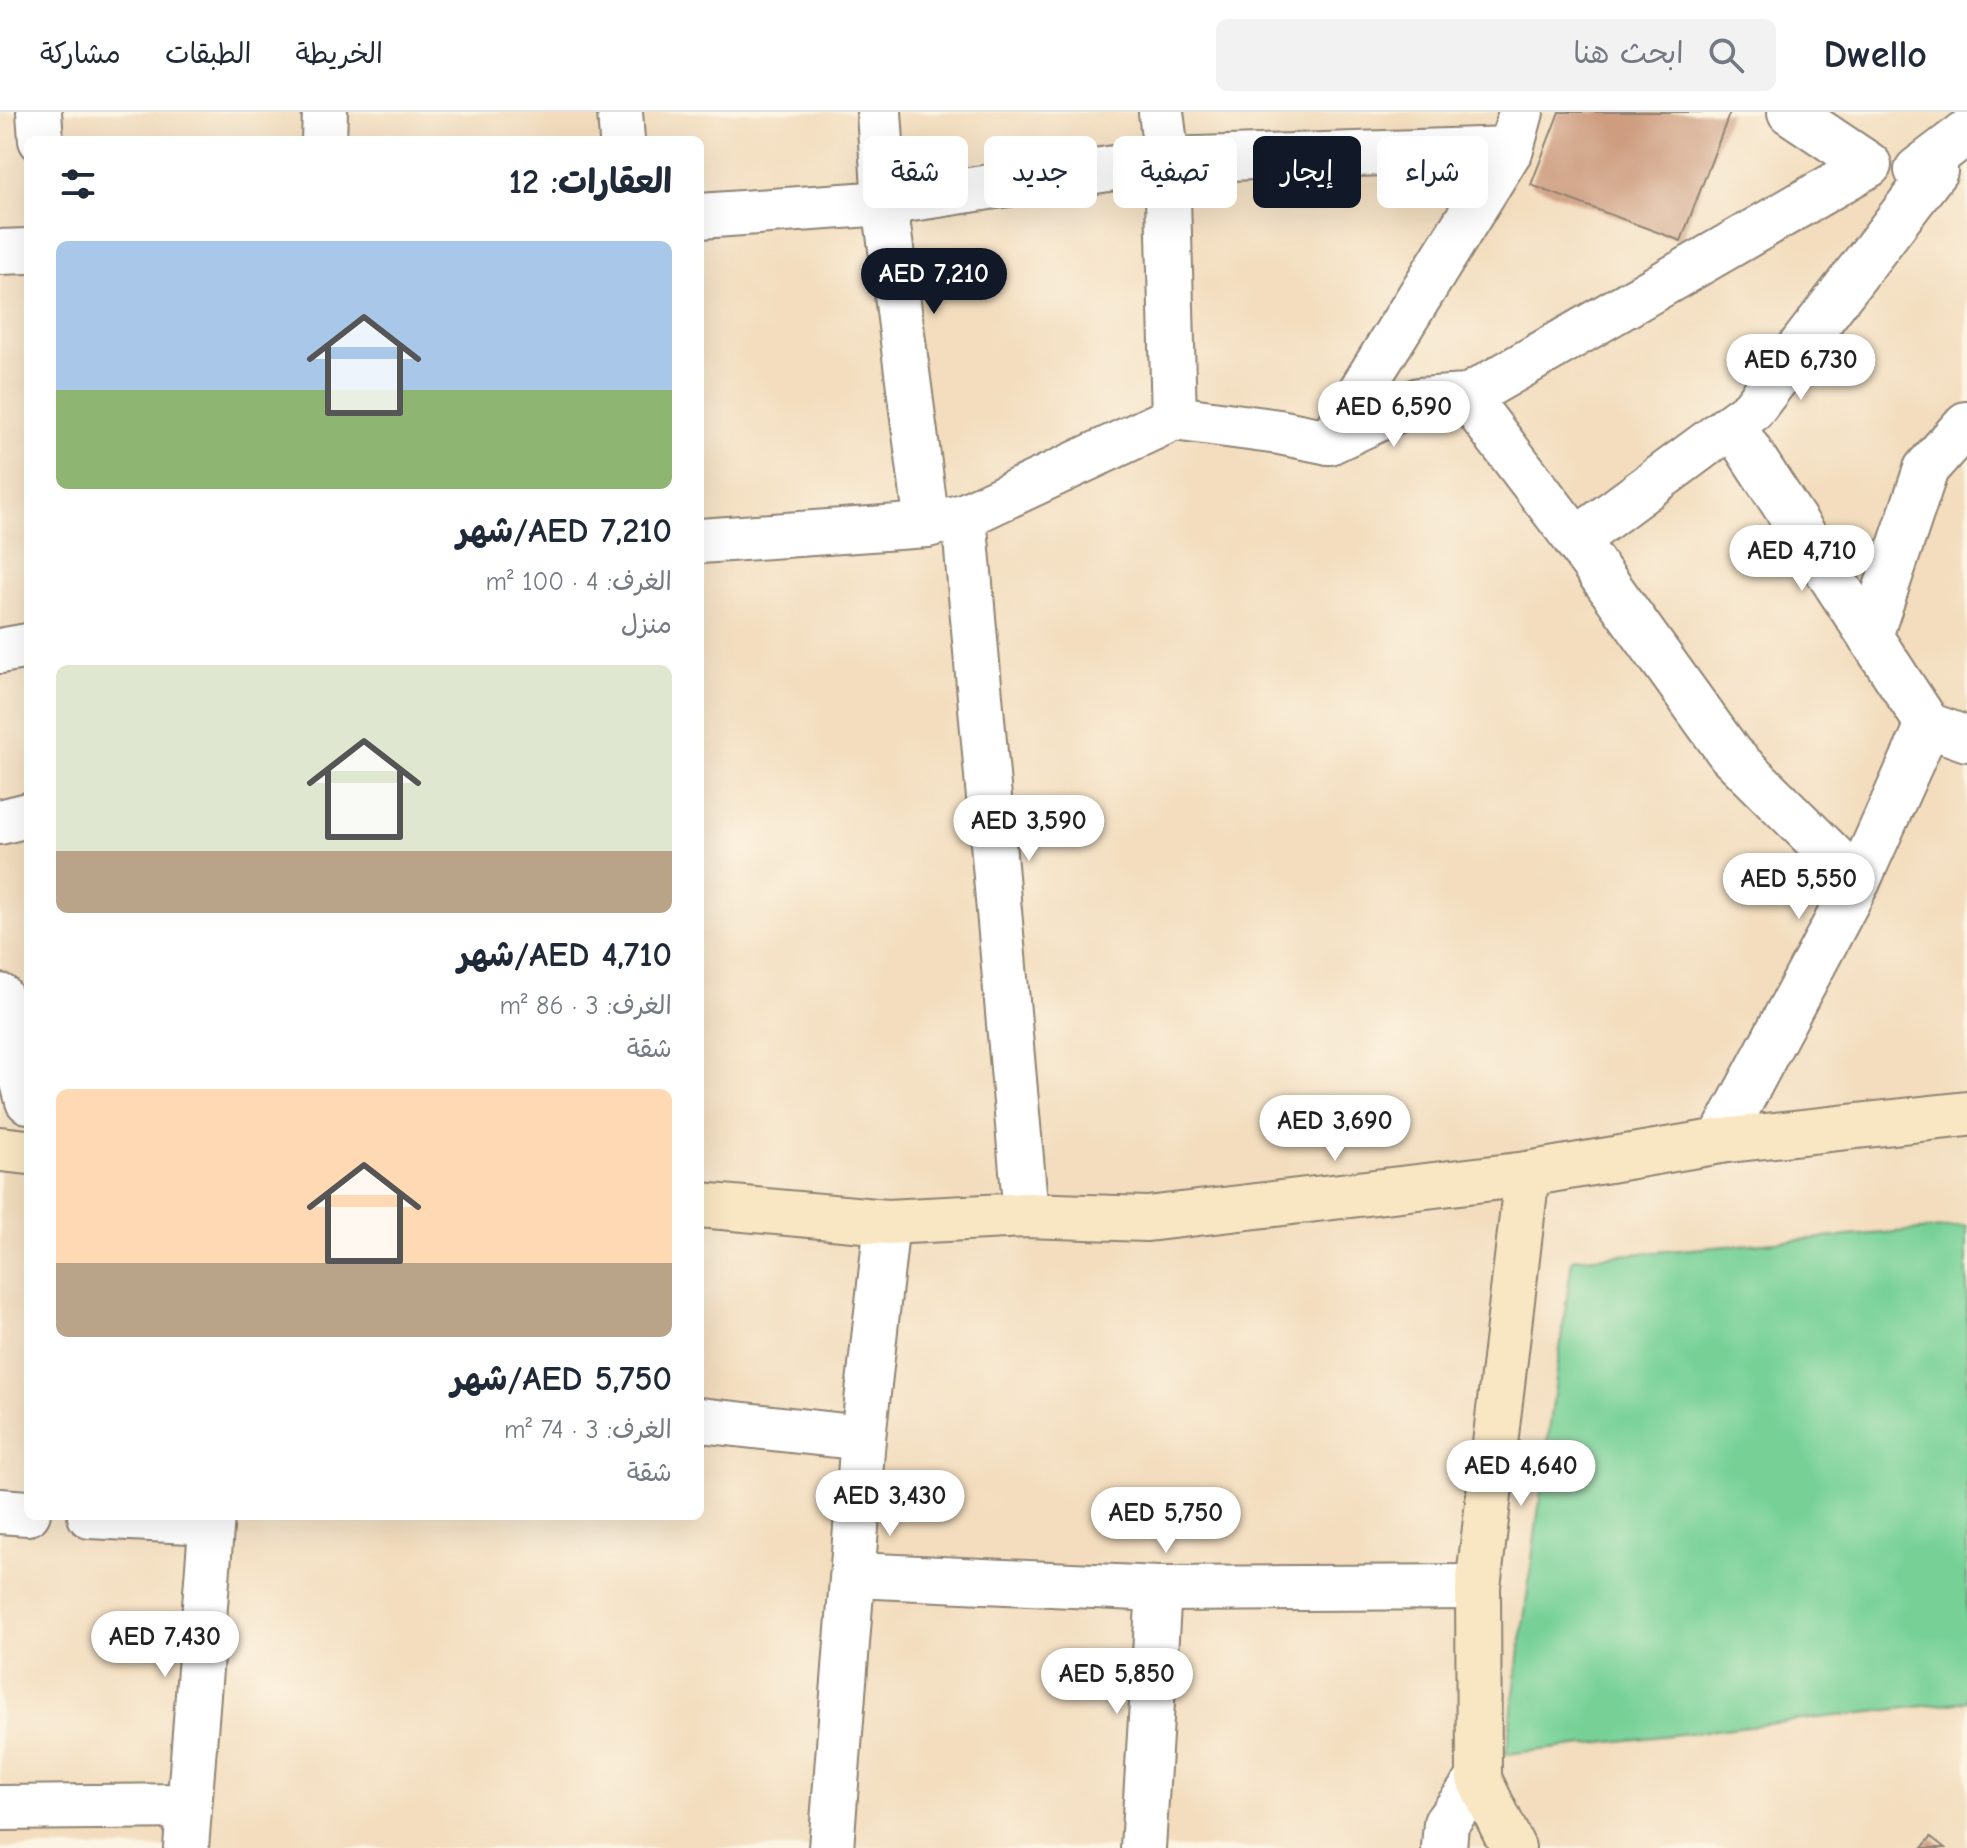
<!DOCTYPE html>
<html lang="ar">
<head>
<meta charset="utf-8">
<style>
  body { margin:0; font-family:"Comic Neue","Playpen Sans Arabic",sans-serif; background:#f2f2f3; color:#1f2937; direction:rtl; height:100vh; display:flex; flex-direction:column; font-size:30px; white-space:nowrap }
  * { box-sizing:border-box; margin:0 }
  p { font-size:26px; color:#747a83 }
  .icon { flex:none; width:44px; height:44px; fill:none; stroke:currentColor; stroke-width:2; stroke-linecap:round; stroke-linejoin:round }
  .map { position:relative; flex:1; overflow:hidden; direction:ltr }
  .panel { position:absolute; left:24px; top:24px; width:680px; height:1384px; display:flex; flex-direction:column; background:#fff; border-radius:12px; box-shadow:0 8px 32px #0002; direction:rtl }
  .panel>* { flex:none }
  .guide { position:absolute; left:728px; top:24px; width:760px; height:72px; direction:rtl; display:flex; gap:16px }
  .price { position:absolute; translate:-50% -68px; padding:0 18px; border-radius:28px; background:#fff; color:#222; font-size:26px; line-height:52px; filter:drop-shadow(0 2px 4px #0008) }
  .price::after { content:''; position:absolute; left:50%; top:48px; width:24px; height:18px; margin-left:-12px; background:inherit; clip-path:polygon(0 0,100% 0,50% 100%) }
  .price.current { background:#111827; color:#fff }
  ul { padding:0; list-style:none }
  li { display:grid; align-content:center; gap:16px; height:424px; padding:0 32px }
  li span { display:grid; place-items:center; height:248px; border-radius:12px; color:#555 }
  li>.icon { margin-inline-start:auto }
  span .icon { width:144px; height:144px; fill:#fffc; stroke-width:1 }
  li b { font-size:34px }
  h2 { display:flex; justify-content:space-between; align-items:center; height:96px; padding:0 32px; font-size:34px }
  .chip { padding:0 28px; border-radius:12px; background:#fff; box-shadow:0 8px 32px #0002; font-size:28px; line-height:72px }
  .chip.current { background:#111827; color:#fff }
  header { display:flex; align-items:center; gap:48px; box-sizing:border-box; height:112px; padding:0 40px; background:#fff; border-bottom:2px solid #e0e1e3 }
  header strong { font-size:38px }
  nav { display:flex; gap:44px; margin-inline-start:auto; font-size:28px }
  .search { width:560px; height:72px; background:#f2f2f3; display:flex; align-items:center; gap:20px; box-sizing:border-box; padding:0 28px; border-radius:12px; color:#747a83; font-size:30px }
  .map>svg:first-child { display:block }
  .green { fill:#77d197; stroke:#517e61; stroke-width:2 }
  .building { fill:#ce9d80 }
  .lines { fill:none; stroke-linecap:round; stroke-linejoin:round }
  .street-casing { stroke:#8f8474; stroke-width:48 }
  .secondary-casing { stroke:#8f8474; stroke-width:48 }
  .street { stroke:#fff; stroke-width:44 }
  .secondary { stroke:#f9e7c3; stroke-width:44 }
</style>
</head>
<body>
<header>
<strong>Dwello</strong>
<div class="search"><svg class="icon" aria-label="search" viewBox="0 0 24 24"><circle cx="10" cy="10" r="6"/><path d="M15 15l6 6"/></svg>ابحث هنا</div>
<nav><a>الخريطة</a><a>الطبقات</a><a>مشاركة</a></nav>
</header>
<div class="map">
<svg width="1967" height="1736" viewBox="0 0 1967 1736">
  <rect width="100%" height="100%" fill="#fcf5e5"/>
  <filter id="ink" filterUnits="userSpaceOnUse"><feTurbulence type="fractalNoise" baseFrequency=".0125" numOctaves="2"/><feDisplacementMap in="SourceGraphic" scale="16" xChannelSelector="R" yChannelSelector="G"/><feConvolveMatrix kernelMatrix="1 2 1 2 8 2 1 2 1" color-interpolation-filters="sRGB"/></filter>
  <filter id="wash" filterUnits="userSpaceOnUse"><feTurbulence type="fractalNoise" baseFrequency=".006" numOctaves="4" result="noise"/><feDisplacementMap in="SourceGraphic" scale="32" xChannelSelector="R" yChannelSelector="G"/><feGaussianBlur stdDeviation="1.8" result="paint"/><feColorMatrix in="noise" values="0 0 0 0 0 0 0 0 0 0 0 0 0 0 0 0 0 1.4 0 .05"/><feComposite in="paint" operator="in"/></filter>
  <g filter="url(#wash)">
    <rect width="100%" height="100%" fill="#f3ddbe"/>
    <polygon class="green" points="1967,1114 1967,1589 1506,1642 1572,1147"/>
    <g id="blocks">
      <g class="building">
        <polygon points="1559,0 1730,0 1681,129 1531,73"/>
        <polygon points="1931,1725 1945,1736 1922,1736"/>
      </g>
    </g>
  </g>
  <g filter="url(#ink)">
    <use href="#blocks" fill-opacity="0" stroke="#8f8474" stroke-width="2"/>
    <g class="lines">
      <g class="street-casing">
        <g id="street">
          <polyline points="39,0 41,28"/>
          <polyline points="620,0 622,28"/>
          <polyline points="879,0 885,91 927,413"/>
          <polyline points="1161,0 1167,48 1174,306"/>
          <polyline points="324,28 325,0"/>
          <polyline points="1917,58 1967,20"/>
          <polyline points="700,104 885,91 1167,48 1511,37"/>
          <polyline points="0,140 28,139"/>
          <polyline points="1467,285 1576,428 1730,642 1858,769"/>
          <polyline points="1732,313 1928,613 1967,627"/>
          <polyline points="1329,330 1511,37 1521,0"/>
          <polyline points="964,404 1026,1103"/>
          <polyline points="1576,428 1752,298 1935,59"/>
          <polyline points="700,429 927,413 964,404 1174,306 1279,320 1329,330 1419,288 1467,285 1869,53 1790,0"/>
          <polyline points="1870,524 1926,357 1966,312 1967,313"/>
          <polyline points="0,539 28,534"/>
          <polyline points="0,710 28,703"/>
          <polyline points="0,884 28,989"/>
          <polyline points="1720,1029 1858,769 1928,613"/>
          <polyline points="700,1308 863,1326"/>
          <polyline points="0,1399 28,1401"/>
          <polyline points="90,1404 211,1410"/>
          <polyline points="854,1463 1159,1477 1478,1475"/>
          <polyline points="0,1696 189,1694"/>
          <polyline points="186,1736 212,1404"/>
          <polyline points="831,1736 863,1326 887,1110"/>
          <polyline points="1143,1736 1159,1477"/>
          <polyline points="1444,1736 1446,1711 1479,1667"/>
        </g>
      </g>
      <g class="secondary-casing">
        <g id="secondary">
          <polyline points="0,1037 28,1040"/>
          <polyline points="700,1093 887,1110 1026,1103 1147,1107 1527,1062 1720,1029 1967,1002"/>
          <polyline points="1513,1736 1479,1667 1478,1475 1527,1062"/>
        </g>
      </g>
      <use href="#street" class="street"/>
      <use href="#secondary" class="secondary"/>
    </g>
  </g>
</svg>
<b class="price current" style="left:934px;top:204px">AED 7,210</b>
<b class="price" style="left:1801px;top:290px">AED 6,730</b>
<b class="price" style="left:1394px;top:337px">AED 6,590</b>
<b class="price" style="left:1802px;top:481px">AED 4,710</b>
<b class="price" style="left:1029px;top:751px">AED 3,590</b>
<b class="price" style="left:1799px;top:809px">AED 5,550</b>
<b class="price" style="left:1335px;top:1051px">AED 3,690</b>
<b class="price" style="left:1521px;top:1396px">AED 4,640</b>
<b class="price" style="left:890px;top:1426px">AED 3,430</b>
<b class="price" style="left:1166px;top:1443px">AED 5,750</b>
<b class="price" style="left:165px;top:1567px">AED 7,430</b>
<b class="price" style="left:1117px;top:1604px">AED 5,850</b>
<div class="guide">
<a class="chip">شراء</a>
<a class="chip current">إيجار</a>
<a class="chip">تصفية</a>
<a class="chip">جديد</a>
<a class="chip">شقة</a>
</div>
<section class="panel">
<h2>العقارات: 12<svg class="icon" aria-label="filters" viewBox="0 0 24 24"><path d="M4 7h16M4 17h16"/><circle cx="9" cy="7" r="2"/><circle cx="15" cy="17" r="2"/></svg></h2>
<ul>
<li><span style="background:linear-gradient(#a9c7e8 60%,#8fb573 0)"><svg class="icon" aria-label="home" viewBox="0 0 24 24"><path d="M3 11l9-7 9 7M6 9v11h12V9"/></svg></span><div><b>AED 7,210/شهر</b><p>الغرف: 4 · 100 m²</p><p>منزل</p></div></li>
<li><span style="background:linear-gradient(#dfe7d0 75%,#b9a48a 0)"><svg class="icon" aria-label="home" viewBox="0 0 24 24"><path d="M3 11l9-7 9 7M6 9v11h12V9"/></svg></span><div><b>AED 4,710/شهر</b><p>الغرف: 3 · 86 m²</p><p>شقة</p></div></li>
<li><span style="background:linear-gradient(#ffd9b3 70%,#b9a48a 0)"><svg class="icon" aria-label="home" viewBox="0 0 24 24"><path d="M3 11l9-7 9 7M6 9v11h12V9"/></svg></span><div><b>AED 5,750/شهر</b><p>الغرف: 3 · 74 m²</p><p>شقة</p></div></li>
</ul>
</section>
</div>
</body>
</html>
